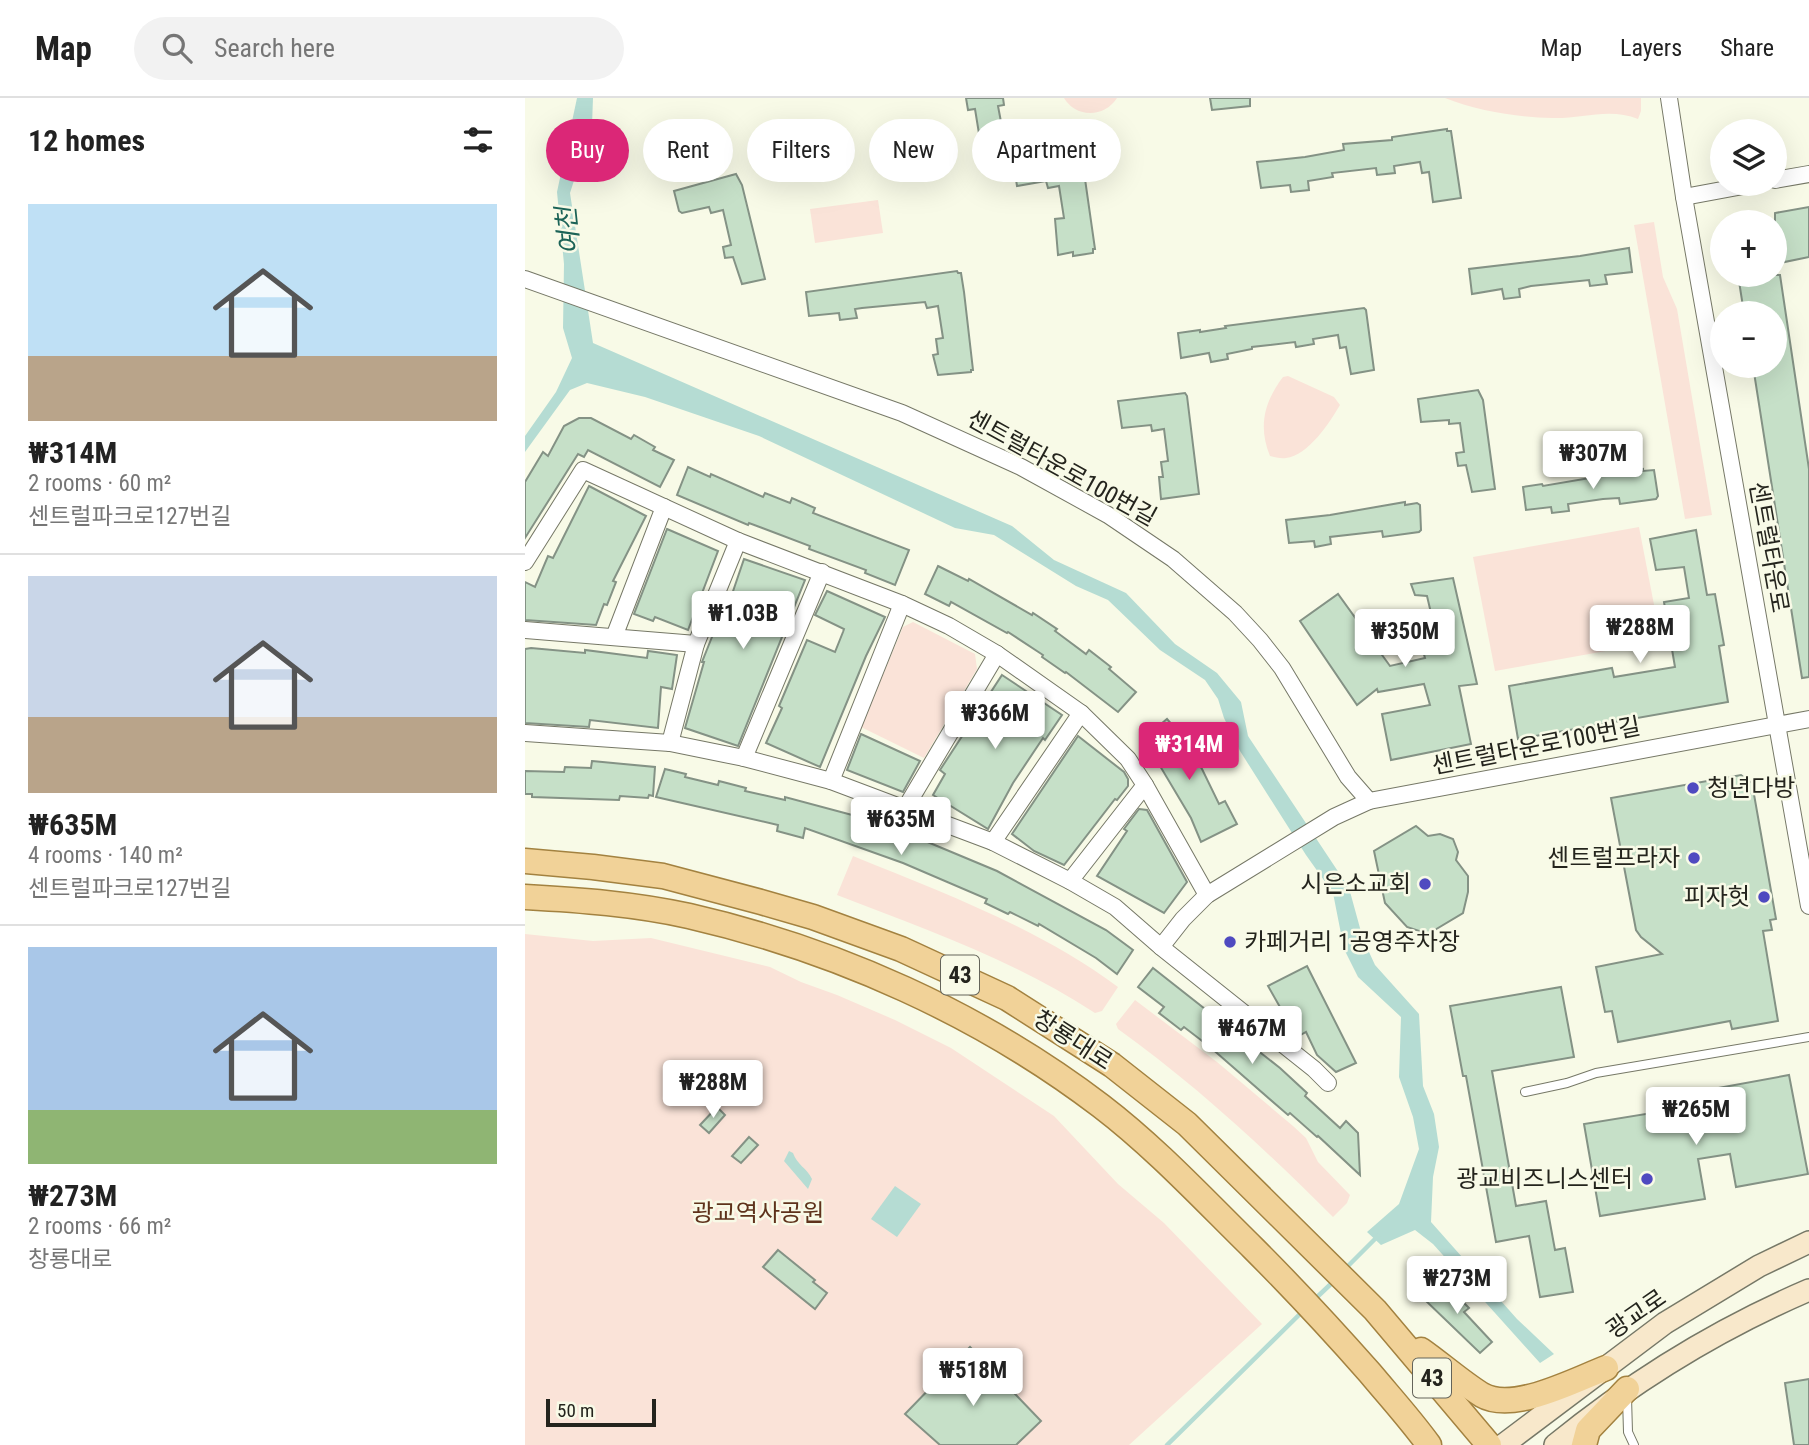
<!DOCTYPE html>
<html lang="en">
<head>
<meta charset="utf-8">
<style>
  body { margin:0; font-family:"Roboto Condensed","Noto Sans KR",sans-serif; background:#f2f2f2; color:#222; height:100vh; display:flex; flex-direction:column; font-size:26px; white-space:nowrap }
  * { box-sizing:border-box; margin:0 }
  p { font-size:23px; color:#767676 }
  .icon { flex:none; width:38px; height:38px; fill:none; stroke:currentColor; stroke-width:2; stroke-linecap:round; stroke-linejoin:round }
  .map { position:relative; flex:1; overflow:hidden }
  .panel { display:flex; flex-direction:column; background:#fff; width:525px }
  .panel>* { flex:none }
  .banner { position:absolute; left:21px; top:21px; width:665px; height:63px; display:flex; gap:14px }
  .tools { position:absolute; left:1185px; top:21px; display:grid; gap:14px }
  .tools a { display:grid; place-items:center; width:77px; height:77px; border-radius:50%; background:#fff; box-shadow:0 7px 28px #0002; font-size:35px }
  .scale { position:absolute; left:21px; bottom:18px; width:110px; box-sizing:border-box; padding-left:7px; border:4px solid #24241d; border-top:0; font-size:19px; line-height:24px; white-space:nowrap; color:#24241d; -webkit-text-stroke:5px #f8fae7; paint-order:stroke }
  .price { position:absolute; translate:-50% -60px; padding:0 16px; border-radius:7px; background:#fff; color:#222; font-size:23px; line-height:46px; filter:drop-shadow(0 2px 4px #0008) }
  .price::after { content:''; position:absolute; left:50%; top:42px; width:21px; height:16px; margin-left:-10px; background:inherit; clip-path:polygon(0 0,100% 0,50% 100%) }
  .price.on { background:#db2777; color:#fff }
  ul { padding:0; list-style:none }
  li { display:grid; align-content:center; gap:14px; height:371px; padding:0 28px }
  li+li { border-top:2px solid #e0e0e0 }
  li span { display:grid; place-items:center; height:217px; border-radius:0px; color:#555 }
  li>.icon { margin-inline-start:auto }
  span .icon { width:126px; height:126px; fill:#fffc; stroke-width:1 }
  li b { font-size:30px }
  h2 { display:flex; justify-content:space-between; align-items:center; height:84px; padding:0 28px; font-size:30px }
  .tag { padding:0 24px; border-radius:32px; background:#fff; box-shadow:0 7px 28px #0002; font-size:24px; line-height:63px }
  .tag.on { background:#db2777; color:#fff }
  header { display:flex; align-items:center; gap:42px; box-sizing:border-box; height:98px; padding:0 35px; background:#fff; border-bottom:2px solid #e0e0e0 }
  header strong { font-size:33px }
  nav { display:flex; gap:38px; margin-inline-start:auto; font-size:24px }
  .search { width:490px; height:63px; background:#f2f2f2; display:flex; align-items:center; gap:18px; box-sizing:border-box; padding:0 24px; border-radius:38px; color:#767676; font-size:26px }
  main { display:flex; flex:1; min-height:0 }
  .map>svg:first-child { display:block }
  .green { fill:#fae3d8 }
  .water { fill:#b5dcd3 }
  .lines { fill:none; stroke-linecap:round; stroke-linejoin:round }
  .stream { stroke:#b5dcd3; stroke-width:4.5 }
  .building { fill:#c6e0c8; stroke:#849285; stroke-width:2 }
  .lane-casing { stroke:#767867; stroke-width:10 }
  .street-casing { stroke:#767867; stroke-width:18 }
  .secondary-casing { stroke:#767867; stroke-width:24 }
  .primary-casing { stroke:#a38240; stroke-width:27 }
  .lane { stroke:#fff; stroke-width:8 }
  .street { stroke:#fff; stroke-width:16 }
  .secondary { stroke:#f8e8cb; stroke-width:21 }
  .primary { stroke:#f1d298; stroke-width:24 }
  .poi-dot { fill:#4f4ac0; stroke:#f8fae7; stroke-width:2.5 }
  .labels { text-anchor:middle; stroke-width:5; stroke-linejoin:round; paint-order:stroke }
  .shield { fill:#f8fae7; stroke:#64645a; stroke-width:2 }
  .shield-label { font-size:23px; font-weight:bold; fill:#24241d }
  .street-label { font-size:24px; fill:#24241d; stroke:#f8fae7 }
  .poi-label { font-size:24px; fill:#24241d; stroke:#f8fae7; text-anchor:end }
  .park-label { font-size:24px; fill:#5e321b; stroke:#f8fae7 }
  .water-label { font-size:26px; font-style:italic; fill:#1b6357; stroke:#f8fae7 }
</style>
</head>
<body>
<header>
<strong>Map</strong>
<div class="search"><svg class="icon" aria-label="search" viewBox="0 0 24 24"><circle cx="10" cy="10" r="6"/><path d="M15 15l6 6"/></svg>Search here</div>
<nav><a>Map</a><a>Layers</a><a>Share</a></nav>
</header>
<main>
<section class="panel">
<h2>12 homes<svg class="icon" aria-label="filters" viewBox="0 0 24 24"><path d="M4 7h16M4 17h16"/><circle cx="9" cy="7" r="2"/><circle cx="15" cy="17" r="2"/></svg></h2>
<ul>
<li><span style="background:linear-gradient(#bfe0f5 70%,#b9a48a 0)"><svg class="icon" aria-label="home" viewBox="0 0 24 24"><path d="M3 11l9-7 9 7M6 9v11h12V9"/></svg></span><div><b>₩314M</b><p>2 rooms · 60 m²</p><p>센트럴파크로127번길</p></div></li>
<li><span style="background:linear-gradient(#c9d6e8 65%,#b9a48a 0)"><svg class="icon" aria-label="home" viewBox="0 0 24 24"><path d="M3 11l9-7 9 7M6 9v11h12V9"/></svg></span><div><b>₩635M</b><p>4 rooms · 140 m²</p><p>센트럴파크로127번길</p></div></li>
<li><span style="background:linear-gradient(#a9c7e8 75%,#8fb573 0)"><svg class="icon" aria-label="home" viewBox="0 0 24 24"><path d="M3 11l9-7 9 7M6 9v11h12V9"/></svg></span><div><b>₩273M</b><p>2 rooms · 66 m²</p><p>창룡대로</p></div></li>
</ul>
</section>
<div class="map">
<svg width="1284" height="1347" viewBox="0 0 1284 1347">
  <rect width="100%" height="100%" fill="#f8fae7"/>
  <g class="green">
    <path d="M539,0H592C579,20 551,20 539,0Z"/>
    <path d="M920,0H1116V13L1113,21C1085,9 1056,21 1027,20C991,19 953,13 920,0Z"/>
    <polygon points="353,102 358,135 290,145 285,111"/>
    <polygon points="1129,124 1138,179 1152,211 1187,417 1160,421 1109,127"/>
    <path d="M763,278L809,299L815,307C805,324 783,358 761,360C756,361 750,359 745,358C733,329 739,304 758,279Z"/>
    <polygon points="1114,429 1136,543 970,573 948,459"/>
    <polygon points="388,524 450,556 452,571 399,660 336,629 378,529"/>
    <path d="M328,758C419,795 513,830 593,889L577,913L570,915C491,863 400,831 312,797Z"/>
    <polygon points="0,836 68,843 126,840 245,869 276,884 312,897 370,922 426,950 529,1018 593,1086 639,1125 737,1226 604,1347 0,1347"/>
    <path d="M610,902L692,964L768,1028L781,1040L793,1064L825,1097L822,1105L808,1119C740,1051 671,987 593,931L591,926Z"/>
  </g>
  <g class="water">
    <polygon points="52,0 68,0 67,27 45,95 68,245 487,428 529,462 601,495 650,546 692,575 716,604 723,638 824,790 838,841 850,867 894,916 898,988 909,1016 914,1049 908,1079 906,1124 992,1221 1029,1256 1015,1265 908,1146 890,1132 856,1147 842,1134 874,1106 894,1051 888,1019 874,979 876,919 833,879 819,851 808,795 781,757 715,653 699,620 693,601 680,582 635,552 583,502 551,488 469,437 430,430 234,338 120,299 62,285 45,292 0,354 0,338 31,294 47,260 38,230 39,166 32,94"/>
    <path d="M264,1053L268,1055C272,1067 282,1070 287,1081L283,1091L259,1063Z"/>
    <polygon points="370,1088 396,1106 372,1139 346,1121"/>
  </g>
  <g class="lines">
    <g class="stream">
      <polyline points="820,1171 853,1138"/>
      <polyline points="790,1201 809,1183"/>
      <polyline points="642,1347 779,1212"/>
    </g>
  </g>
  <g class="building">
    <polygon points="441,0 478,0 479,7 473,8 480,45 456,48 450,11 443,12"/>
    <polygon points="685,0 725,0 725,8 687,12"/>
    <polygon points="922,31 922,33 926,33 936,100 908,104 904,74 897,75 895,64 869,68 870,75 852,77 851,70 807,75 808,79 783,83 784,92 766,94 765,87 736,90 732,64 780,59 819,52 818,46 867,42 867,39"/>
    <polygon points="553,52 556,53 570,151 568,151 568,155 548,158 548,154 533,157 530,121 539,120 534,88 523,90 521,83 492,88 488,62"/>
    <polygon points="211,76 217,87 240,181 217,186 208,159 200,160 198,149 206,147 198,112 186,115 184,109 157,115 154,113 149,93"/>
    <polygon points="1284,109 1284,159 1250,166 1250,115"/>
    <polygon points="1104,150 1107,174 1080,177 1082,186 1065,188 1064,182 1006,188 994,191 995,199 979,201 977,191 947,196 944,171 1055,158"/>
    <polygon points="432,173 433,175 436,175 439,194 448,272 446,272 446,274 413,277 408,257 413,256 411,241 418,240 413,208 402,210 400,204 337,210 330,211 332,220 315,222 314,215 284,218 281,194"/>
    <polygon points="1213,177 1255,177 1284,371 1284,579 1277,580 1228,268 1250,268 1250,215 1219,215"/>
    <polygon points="839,210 841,212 849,272 826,276 821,249 815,250 813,237 788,241 789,246 771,249 770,244 727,249 727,251 702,256 703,261 686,264 684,255 656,260 653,235 675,232 675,234 701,230 700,228"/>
    <polygon points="953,292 958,302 970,391 947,394 941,367 933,368 931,355 939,354 935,325 924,326 924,322 896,324 893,301"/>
    <polygon points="660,295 662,298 674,396 636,401 634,379 638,379 636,364 643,363 639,331 627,333 626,327 597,330 593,303"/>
    <polygon points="54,320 66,320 106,341 109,337 130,349 128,352 149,362 135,389 63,352 59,359 53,356 0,440 0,384 18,354 23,358 39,328"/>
    <polygon points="163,369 185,379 186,376 238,399 240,395 265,405 267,400 290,410 288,415 384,452 370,487 340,475 341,472 284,451 285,448 224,425 223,427 152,397"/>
    <polygon points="1118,371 1118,373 1129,372 1133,398 1131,401 1095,406 1094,400 1078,401 1043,406 1044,413 1027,415 1026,409 1001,412 998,389 1017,386 1018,388"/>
    <polygon points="64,388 121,418 88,483 91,484 82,507 79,506 71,527 0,522 0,484 10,489 23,458 28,460"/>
    <polygon points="880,404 880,407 892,405 895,407 896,432 894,434 858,439 857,433 805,439 806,446 790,449 789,443 764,445 761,422 805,417"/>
    <polygon points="142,431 193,453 163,532 130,519 128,523 109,516"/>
    <polygon points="1171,432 1182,497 1190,496 1199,547 1194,548 1203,604 993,641 984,588 1087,570 1089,579 1150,569 1139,504 1164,500 1159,469 1131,472 1125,441"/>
    <polygon points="219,461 280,482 213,648 160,630 179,564 177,564 201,504 204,505"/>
    <polygon points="413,468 443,483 444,481 507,517 508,515 532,531 530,533 561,556 564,552 586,569 584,571 611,594 593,614 541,574 540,575 517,559 518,557 483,534 482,535 426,504 424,508 400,496"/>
    <polygon points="928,480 952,586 934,588 946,646 866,662 857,616 905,607 899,586 853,594 852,591 832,607 775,523 813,496 865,568 900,560 889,521 906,515 902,498 890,497 886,486"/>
    <polygon points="302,493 360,519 341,558 295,669 241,645 257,610 254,608 282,542 310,554 318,534 319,531 290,517"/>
    <polygon points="6,550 60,555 60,552 122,560 123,553 152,557 147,591 136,589 133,630 65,622 64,629 0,625 0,551"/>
    <polygon points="477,577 537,617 520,642 518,640 488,685 463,731 408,697 420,676 415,672"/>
    <polygon points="642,621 656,637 677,671 694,706 700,703 712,726 676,744 666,720 635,668 637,666 617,642"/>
    <polygon points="336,636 395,663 378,694 322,672"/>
    <polygon points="553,638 599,674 603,681 603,688 592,702 590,701 539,767 509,753 487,736"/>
    <polygon points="67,663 130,669 128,698 124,697 123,700 95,698 94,702 7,699 7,696 0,696 0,673 39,674 40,669 66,670"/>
    <polygon points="140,671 161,676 160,679 193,687 194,683 221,690 220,693 260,702 260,699 357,725 472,773 581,832 608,852 592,876 571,860 514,826 513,828 485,814 483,816 460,805 462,801 378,765 280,730 278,740 252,733 253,727 131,699"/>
    <polygon points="1216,677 1227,685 1251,821 1245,822 1247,832 1238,833 1253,923 1207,931 1205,923 1093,944 1087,913 1080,914 1071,869 1137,856 1116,839 1111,832 1086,700"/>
    <polygon points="614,711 622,712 662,784 639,815 572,778 602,733 599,731"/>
    <polygon points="891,728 903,738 915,736 928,741 933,754 931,762 943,778 943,794 938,815 903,836 882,829 860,805 849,753"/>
    <polygon points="782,868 831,965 811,974 792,957 781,934 772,939 743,888"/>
    <polygon points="628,870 755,970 782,995 780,998 815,1030 821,1023 833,1035 835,1077 793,1038 792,1039 765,1015 763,1017 685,949 659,929 656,932 634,915 639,909 613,889"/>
    <polygon points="1036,889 1049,959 967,973 991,1108 1021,1103 1030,1152 1040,1150 1048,1194 1015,1199 1004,1138 971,1144 941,978 938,978 925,908"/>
    <polygon points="1264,977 1283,1076 1211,1089 1205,1056 1173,1061 1180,1101 1075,1118 1059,1026 1195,1004 1193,990"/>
    <polygon points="192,1009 200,1017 184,1035 175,1027"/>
    <polygon points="224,1039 233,1047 216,1065 207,1058"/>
    <polygon points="253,1152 290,1182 288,1184 302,1195 290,1211 238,1169"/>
    <polygon points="917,1183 944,1210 939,1214 967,1244 955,1255 899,1201"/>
    <polygon points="445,1249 516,1323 491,1347 415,1347 380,1316"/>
    <polygon points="1284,1281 1284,1347 1269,1347 1260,1285"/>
  </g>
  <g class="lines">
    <g class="lane-casing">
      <g id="lane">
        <polyline points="1000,994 1042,985 1071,975 1284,939"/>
        <polyline points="1102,1299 1103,1334 1109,1347"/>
      </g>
    </g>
    <g class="street-casing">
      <g id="street">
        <polyline points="1144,0 1159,99 1284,808"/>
        <polyline points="1250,82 1284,76"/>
        <polyline points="1159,99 1229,86"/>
        <polyline points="0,181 377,315 496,369 583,417 648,461 710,515 735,542 757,570 823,679 844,703 1284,621"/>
        <polyline points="0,464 58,372 213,443 377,506 424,528 472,556 556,615 603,661 620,687 682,797"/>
        <polyline points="0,532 171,546"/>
        <polyline points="89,539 139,409"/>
        <polyline points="0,635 145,645 219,660 306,683 468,744 545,783 590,809 636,849 789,971 803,985"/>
        <polyline points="145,645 171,546 213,443"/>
        <polyline points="219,660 297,474"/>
        <polyline points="306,683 377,506"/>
        <polyline points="381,709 472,556"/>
        <polyline points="468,744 556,615"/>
        <polyline points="545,783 620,687"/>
        <polyline points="636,849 658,821 682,797 809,719 844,703"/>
      </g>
    </g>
    <g class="secondary-casing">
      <g id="secondary">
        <polyline points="978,1347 1140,1225 1234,1168 1284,1144"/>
        <path d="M1030,1347C1107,1284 1193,1231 1284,1192"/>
      </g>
    </g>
    <g class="primary-casing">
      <g id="primary">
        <polyline points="0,763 68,769 138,778 236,804 288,819 376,851 482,900 587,967 662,1026 850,1212 964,1347"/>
        <path d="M0,799C55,802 110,806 164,818C312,852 455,916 576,1008C631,1050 679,1102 728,1150C769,1191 807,1232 845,1275C865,1299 886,1322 904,1347"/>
        <path d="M896,1252C916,1266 936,1284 957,1297C988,1315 1050,1282 1081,1270"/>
        <polyline points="1059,1347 1063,1332 1102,1291"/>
      </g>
    </g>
    <use href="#lane" class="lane"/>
    <use href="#street" class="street"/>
    <use href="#secondary" class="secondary"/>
    <use href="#primary" class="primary"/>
  </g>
  <g class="poi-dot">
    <circle cx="1168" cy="690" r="7"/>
    <circle cx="1169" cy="760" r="7"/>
    <circle cx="900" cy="786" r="7"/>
    <circle cx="1239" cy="799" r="7"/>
    <circle cx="705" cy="844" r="7"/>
    <circle cx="1122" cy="1081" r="7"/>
  </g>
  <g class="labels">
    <g class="shield">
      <rect x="416" y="857.5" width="38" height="39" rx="5"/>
      <rect x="888" y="1260.5" width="38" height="39" rx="5"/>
    </g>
    <g class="shield-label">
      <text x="435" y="885">43</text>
      <text x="907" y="1288">43</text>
    </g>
    <g class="street-label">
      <text transform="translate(537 370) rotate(29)" y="8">센트럴타운로100번길</text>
      <text transform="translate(1244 449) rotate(80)" y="8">센트럴타운로</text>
      <text transform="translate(1011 648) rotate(-11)" y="8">센트럴타운로100번길</text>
      <text transform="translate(548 942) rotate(33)" y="8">창룡대로</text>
      <text transform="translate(1111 1216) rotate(-35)" y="8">광교로</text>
    </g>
    <g class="poi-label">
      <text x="1182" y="698" text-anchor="start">청년다방</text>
      <text x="1155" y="768">센트럴프라자</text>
      <text x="886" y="794">시은소교회</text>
      <text x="1225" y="807">피자헛</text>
      <text x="719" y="852" text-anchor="start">카페거리 1공영주차장</text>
      <text x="1108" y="1089">광교비즈니스센터</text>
    </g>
    <g class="park-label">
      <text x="233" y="1123">광교역사공원</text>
    </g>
    <g class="water-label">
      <text transform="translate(43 133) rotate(-96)" y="9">여천</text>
    </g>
  </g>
</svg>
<div class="tools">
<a><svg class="icon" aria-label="layers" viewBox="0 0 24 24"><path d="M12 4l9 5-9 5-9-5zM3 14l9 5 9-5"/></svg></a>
<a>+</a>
<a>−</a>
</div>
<div class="scale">50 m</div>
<b class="price" style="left:1068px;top:393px">₩307M</b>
<b class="price" style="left:218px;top:553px">₩1.03B</b>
<b class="price" style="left:1115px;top:567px">₩288M</b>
<b class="price" style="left:880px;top:571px">₩350M</b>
<b class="price" style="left:470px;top:653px">₩366M</b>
<b class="price on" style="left:664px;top:684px">₩314M</b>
<b class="price" style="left:376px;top:759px">₩635M</b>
<b class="price" style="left:727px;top:968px">₩467M</b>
<b class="price" style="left:188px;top:1022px">₩288M</b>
<b class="price" style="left:1171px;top:1049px">₩265M</b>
<b class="price" style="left:932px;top:1218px">₩273M</b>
<b class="price" style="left:448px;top:1310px">₩518M</b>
<div class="banner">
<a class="tag on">Buy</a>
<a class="tag">Rent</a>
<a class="tag">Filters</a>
<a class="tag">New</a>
<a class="tag">Apartment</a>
</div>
</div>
</main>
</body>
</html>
